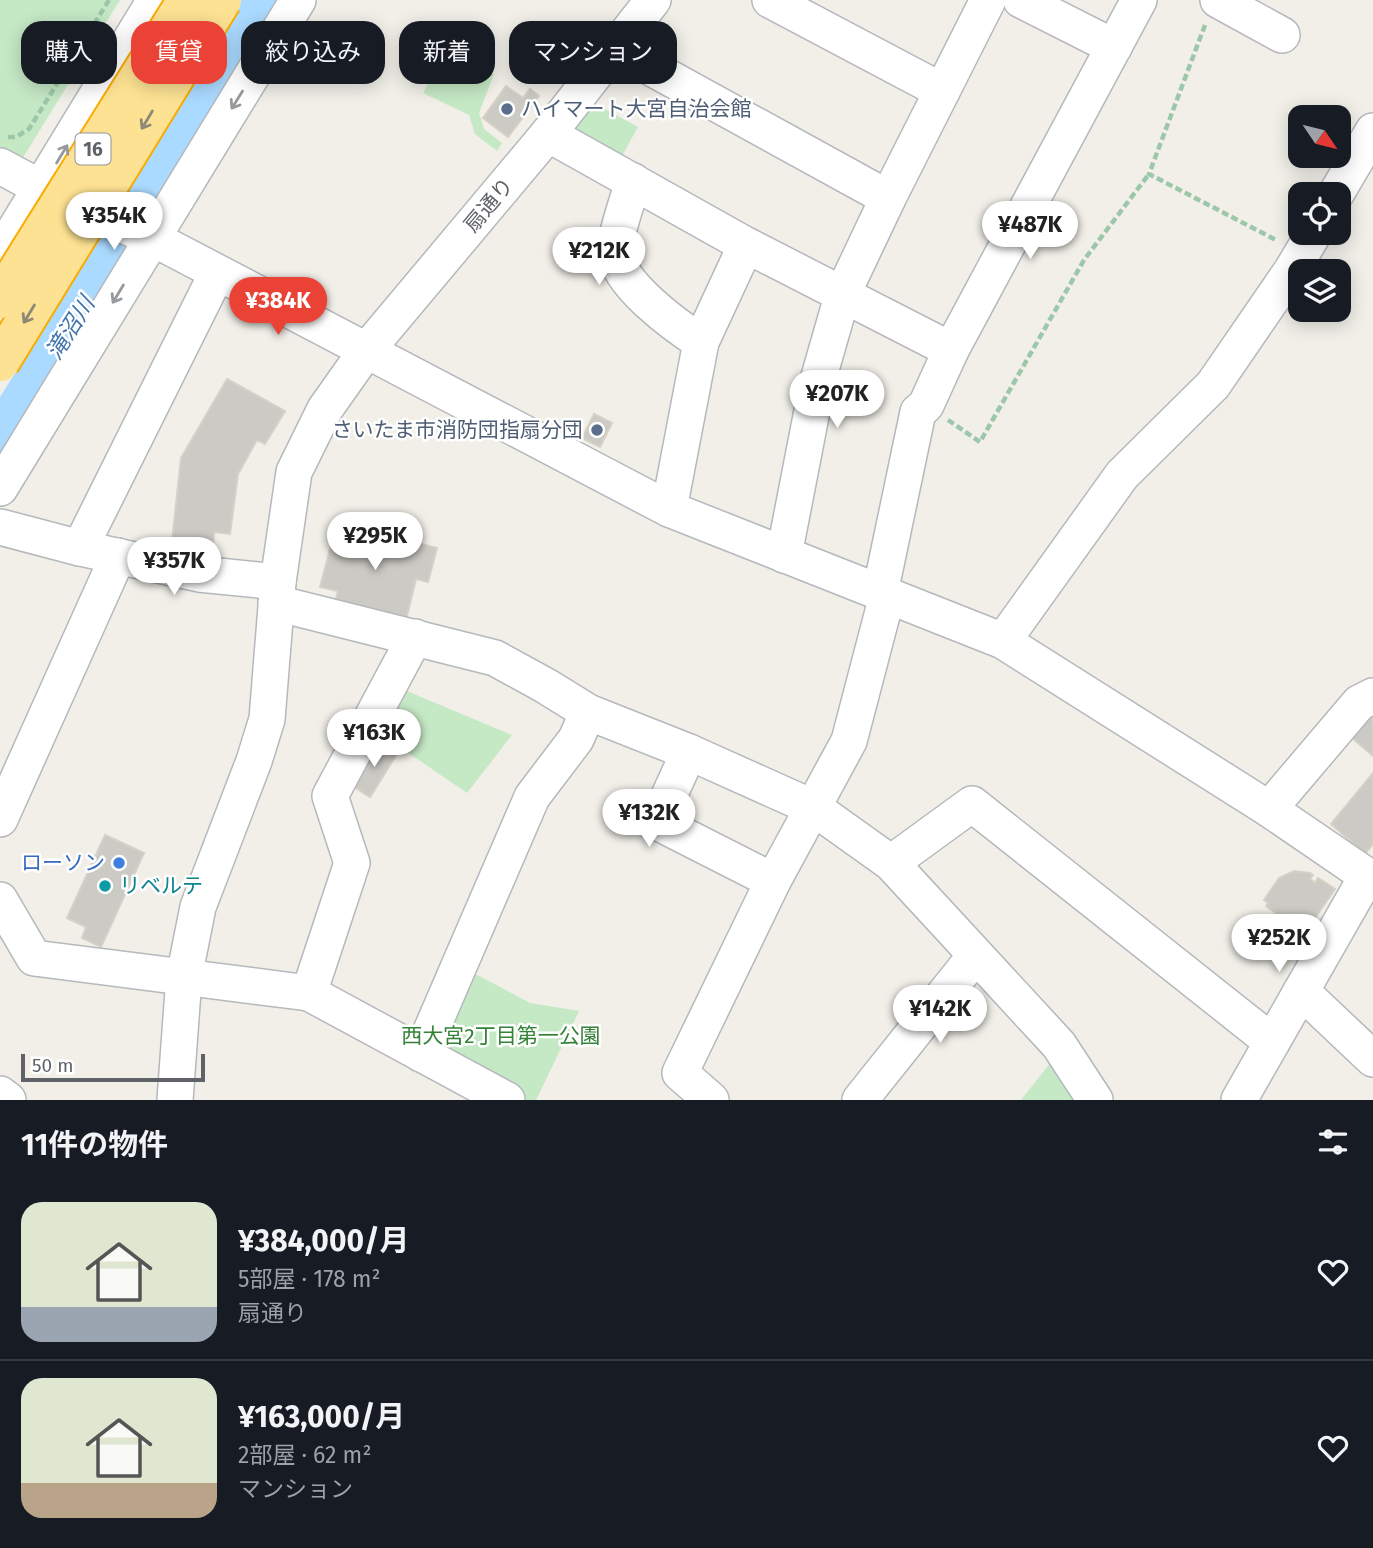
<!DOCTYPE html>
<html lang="ja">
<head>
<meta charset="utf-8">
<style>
  body { margin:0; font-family:"Fira Sans","Noto Sans JP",sans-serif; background:#242831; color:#f1f3f6; height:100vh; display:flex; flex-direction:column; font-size:26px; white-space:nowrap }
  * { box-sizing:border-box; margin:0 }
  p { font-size:23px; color:#9ea1a6 }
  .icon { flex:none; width:38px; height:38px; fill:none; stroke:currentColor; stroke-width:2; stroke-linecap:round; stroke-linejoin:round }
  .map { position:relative; height:1100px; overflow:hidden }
  .sheet { display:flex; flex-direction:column; background:#171b24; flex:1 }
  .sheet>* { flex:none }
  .banner { position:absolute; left:21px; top:21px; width:700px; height:63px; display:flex; gap:14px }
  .needle { width:46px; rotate:125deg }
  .controls { position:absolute; left:1288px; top:105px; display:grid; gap:14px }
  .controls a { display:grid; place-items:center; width:63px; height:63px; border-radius:14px; background:#171b24; box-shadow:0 4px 18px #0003; font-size:35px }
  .scale { position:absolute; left:21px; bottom:18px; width:184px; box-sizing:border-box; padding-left:7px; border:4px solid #5f6368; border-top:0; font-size:19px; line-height:24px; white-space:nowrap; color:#5f6368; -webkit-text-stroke:5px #fff; paint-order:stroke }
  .price { position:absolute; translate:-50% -60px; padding:0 16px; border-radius:24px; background:#fff; color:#222; font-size:23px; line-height:46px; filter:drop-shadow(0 2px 4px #0008) }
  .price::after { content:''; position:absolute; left:50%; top:42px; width:21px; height:16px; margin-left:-10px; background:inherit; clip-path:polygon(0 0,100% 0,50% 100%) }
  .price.active { background:#ea4335; color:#fff }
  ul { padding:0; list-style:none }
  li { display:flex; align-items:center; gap:21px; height:175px; padding:0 21px }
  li+li { border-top:2px solid #363941 }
  li span { display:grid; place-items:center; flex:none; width:196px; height:140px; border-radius:21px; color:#555 }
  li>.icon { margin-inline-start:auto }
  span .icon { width:84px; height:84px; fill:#fffc; stroke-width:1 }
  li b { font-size:30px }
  h2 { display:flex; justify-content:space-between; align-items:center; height:84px; padding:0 21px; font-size:30px }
  .chip { padding:0 24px; border-radius:21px; background:#171b24; box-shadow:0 4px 18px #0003; font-size:24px; line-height:63px }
  .chip.active { background:#ea4335; color:#fff }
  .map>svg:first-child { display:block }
  .green { fill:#c5e8c5 }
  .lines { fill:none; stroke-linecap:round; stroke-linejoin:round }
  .river { stroke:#aadaff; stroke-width:44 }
  .building { fill:#cccac5; stroke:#d6d1c6; stroke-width:2 }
  .minor-casing { stroke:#b5b8bc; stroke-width:38 }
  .path { stroke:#9cc7a9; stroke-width:4.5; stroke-dasharray:7 3.5; stroke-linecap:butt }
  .minor { stroke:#fff; stroke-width:35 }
  .highway-bridge-casing { stroke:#f9ab00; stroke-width:42; stroke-linecap:butt }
  .highway-bridge { stroke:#fde293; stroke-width:38 }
  .oneway { stroke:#979a9d }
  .oneway2 { stroke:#8e8975 }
  .service-dot { fill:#5c6f8a; stroke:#fff; stroke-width:2.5 }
  .shop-dot { fill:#3f7fe0; stroke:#fff; stroke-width:2.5 }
  .culture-dot { fill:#0f9aa8; stroke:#fff; stroke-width:2.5 }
  .labels { text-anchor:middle; stroke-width:5; stroke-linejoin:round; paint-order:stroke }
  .shield { fill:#fff; stroke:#8f9295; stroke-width:2 }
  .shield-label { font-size:19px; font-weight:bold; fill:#5f6368 }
  .service-label { font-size:21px; fill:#4e5e75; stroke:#fff; text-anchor:start }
  .street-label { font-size:21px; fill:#5f6368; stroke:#fff }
  .shop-label { font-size:21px; fill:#366cbe; stroke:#fff; text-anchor:end }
  .culture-label { font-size:21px; fill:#0d838f; stroke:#fff; text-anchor:start }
  .park-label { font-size:21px; fill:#348238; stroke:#fff }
  .water-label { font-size:23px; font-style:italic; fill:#4174aa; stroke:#fff }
</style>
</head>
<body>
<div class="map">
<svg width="1373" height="1100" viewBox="0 0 1373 1100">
  <rect width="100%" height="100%" fill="#f1efe8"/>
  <g class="green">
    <polygon points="0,0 120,0 22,159 0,147"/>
    <polygon points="444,53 494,74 479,113 484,129 502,143 497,151 475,134 469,115 423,93"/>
    <polygon points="594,103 638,127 618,163 572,131"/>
    <polygon points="402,689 512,735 467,793 378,732"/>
    <polygon points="468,970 530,1003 579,1011 536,1100 522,1100 439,1051"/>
    <polygon points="1052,1061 1079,1100 1021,1100"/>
  </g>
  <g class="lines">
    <polyline class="river" points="0,438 114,258 266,0"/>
  </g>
  <g class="building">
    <polygon points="506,86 523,98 530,89 539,96 508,137 483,118"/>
    <polygon points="227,379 285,411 265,444 257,440 238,474 230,534 214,532 213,547 172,541 181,458"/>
    <polygon points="594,414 612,423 600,447 582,438"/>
    <polygon points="337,522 437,548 428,582 416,579 405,624 334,606 338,591 320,587"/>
    <polygon points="1373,703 1373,756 1350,736"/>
    <polygon points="378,742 397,754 370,797 351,785"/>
    <polygon points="1373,773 1373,844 1365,854 1331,824"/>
    <polygon points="105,835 144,853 101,947 82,938 86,927 67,918"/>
    <polygon points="1294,871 1310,873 1313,875 1310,879 1315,883 1318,878 1335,889 1309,927 1289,914 1285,920 1266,906 1268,903 1264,900 1279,878"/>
  </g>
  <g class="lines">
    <g class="minor-casing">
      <g id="minor">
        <polyline points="770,0 942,91"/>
        <polyline points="1021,0 1114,47"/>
        <polyline points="1218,0 1282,35"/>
        <polyline points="615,48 888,198"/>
        <polyline points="548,134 746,245 951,350 1139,0"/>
        <polyline points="0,166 41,188 152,238 669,509 1003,641 1269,809 1373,880"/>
        <path d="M633,181C629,197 615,235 615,250C615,282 676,326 701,342"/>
        <polyline points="1336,194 1373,131"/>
        <polyline points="0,254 155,0"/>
        <polyline points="0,488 298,0"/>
        <polyline points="669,509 701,342 746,245"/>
        <polyline points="0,527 80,548 199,574 278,582"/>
        <polyline points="80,548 217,273"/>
        <polyline points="784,555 818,380 843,293 888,198 988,0"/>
        <polyline points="880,593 918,412 926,405 951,350"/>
        <polyline points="276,603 495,658 546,686 588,712 689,752 814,808 891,863 1059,1045 1095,1100"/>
        <polyline points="1003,641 1122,475 1213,385 1292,270 1314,233"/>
        <polyline points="689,752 657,822 773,881"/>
        <polyline points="1269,809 1359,703 1373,696"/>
        <polyline points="0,819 118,556"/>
        <polyline points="891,863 972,804 1272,1042"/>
        <polyline points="0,900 34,958 309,993 352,863 330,796 415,637"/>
        <polyline points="1301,991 1373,1059"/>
        <polyline points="309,993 507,1100"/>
        <polyline points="421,1054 532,797 576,739 588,712"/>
        <polyline points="0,1094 8,1100"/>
        <polyline points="175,1100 184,977 198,907 254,761 267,719 278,582 294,472 325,409 366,351 548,134 653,0"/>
        <polyline points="711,1100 680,1073 773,881 849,741 887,596"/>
        <polyline points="860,1100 975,956"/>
        <polyline points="1239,1100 1367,876"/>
      </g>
    </g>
    <g class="path">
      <polyline points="1205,25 1149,174 1276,240"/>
      <polyline points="8,137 16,137 29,129 109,0"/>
      <polyline points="948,420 980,442 1084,260 1149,174"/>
    </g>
    <use href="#minor" class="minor"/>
    <g class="highway-bridge-casing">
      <g id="highway-bridge">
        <polyline points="0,299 187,0"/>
        <polyline points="0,362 222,0"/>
      </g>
    </g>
    <use href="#highway-bridge" class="highway-bridge"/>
  </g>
  <defs><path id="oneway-shaft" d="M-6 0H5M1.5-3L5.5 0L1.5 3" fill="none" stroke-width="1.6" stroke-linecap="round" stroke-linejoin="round" transform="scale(1.75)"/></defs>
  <g class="oneway">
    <use href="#oneway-shaft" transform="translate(237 100) rotate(122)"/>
    <use href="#oneway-shaft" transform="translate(62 154) rotate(-59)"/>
    <use href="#oneway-shaft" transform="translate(118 294) rotate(121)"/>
  </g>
  <g class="oneway2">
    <use href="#oneway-shaft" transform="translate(147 120) rotate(121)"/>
    <use href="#oneway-shaft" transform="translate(29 314) rotate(121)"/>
  </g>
  <g class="service-dot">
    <circle cx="507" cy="109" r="7"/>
    <circle cx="597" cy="430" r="7"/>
  </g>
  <circle class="shop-dot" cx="119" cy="863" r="7"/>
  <circle class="culture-dot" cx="105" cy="886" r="7"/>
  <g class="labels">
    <rect class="shield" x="75.5" y="133.5" width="35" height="31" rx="5"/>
    <g class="shield-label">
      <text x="93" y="156">16</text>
    </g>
    <g class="service-label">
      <text x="521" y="116">ハイマート大宮自治会館</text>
      <text x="583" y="437" text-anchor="end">さいたま市消防団指扇分団</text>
    </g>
    <g class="street-label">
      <text transform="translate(489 205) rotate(-50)" y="7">扇通り</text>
    </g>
    <g class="shop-label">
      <text x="105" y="870">ローソン</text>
    </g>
    <g class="culture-label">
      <text x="119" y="893">リベルテ</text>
    </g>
    <g class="park-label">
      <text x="501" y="1043">西大宮2丁目第一公園</text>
    </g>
    <g class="water-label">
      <text transform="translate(70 328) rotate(-58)" y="8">滝沼川</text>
    </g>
  </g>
</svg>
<div class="controls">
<a><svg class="needle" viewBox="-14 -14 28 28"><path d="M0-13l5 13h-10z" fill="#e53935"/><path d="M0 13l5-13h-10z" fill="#9ea1a6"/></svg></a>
<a><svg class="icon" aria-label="locate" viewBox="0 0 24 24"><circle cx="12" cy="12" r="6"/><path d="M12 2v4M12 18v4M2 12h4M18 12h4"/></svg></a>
<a><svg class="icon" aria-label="layers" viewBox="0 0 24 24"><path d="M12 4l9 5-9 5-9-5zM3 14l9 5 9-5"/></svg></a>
</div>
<div class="scale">50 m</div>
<b class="price" style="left:114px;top:252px">¥354K</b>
<b class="price" style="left:1030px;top:261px">¥487K</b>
<b class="price" style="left:599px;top:287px">¥212K</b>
<b class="price active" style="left:278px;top:337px">¥384K</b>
<b class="price" style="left:837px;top:430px">¥207K</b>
<b class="price" style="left:375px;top:572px">¥295K</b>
<b class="price" style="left:174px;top:597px">¥357K</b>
<b class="price" style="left:374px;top:769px">¥163K</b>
<b class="price" style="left:649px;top:849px">¥132K</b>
<b class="price" style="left:1279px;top:974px">¥252K</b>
<b class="price" style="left:940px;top:1045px">¥142K</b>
<div class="banner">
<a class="chip">購入</a>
<a class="chip active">賃貸</a>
<a class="chip">絞り込み</a>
<a class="chip">新着</a>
<a class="chip">マンション</a>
</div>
</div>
<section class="sheet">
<h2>11件の物件<svg class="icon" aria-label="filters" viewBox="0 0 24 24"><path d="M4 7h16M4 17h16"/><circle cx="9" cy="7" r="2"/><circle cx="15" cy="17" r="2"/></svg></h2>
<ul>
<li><span style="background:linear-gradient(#dfe7d0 75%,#9aa5b1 0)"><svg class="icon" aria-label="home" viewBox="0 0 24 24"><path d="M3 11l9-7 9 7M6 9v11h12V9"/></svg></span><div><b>¥384,000/月</b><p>5部屋 · 178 m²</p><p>扇通り</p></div><svg class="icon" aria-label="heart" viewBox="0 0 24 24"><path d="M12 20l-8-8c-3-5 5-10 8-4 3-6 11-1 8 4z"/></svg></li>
<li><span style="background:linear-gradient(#dfe7d0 75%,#b9a48a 0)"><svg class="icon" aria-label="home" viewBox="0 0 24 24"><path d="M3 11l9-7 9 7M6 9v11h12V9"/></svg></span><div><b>¥163,000/月</b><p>2部屋 · 62 m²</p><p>マンション</p></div><svg class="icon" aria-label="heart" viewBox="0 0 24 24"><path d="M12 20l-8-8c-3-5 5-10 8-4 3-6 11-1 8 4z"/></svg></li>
</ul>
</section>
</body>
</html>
